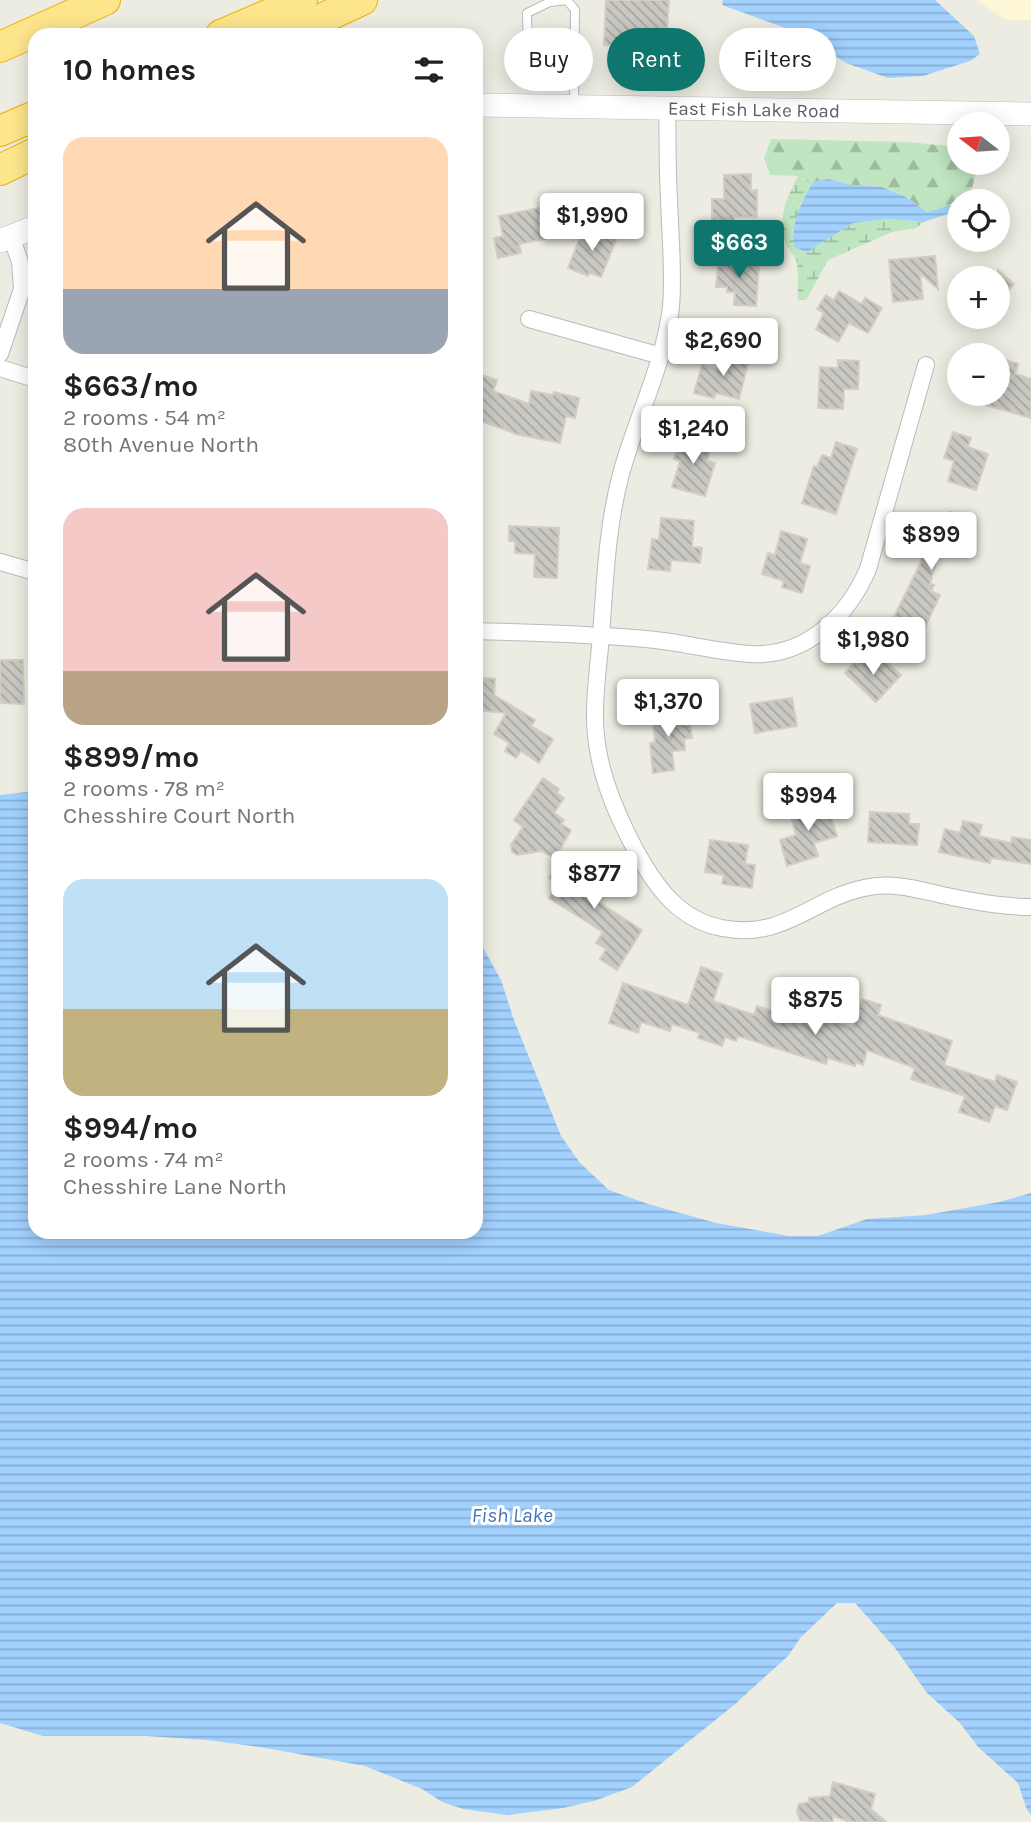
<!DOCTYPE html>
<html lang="en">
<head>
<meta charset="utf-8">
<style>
  body { margin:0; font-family:Karla,sans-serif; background:#f6f6f6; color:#202124; height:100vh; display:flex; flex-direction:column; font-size:26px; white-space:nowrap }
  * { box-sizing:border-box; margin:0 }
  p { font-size:23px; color:#757577 }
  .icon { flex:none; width:38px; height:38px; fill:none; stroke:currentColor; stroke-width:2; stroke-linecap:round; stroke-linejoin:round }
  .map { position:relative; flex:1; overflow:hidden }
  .panel { position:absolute; left:28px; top:28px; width:455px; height:1211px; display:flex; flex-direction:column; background:#fff; border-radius:21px; box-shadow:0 4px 18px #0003 }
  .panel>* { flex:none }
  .hud { position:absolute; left:504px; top:28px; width:422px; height:63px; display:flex; gap:14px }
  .needle { width:46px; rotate:287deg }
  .buttons { position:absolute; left:947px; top:112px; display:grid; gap:14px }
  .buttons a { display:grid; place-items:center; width:63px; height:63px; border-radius:50%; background:#fff; box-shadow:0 4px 18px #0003; font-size:35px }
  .price { position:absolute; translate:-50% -60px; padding:0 16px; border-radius:7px; background:#fff; color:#222; font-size:23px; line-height:46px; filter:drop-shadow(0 2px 4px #0008) }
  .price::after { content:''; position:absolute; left:50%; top:42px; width:21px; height:16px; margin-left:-10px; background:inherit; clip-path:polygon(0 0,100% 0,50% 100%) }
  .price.current { background:#0f766e; color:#fff }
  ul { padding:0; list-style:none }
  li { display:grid; align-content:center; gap:14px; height:371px; padding:0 35px }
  li span { display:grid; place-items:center; height:217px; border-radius:21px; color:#555 }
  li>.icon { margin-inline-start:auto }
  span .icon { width:126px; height:126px; fill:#fffc; stroke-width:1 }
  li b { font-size:30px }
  h2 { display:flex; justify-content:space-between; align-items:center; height:84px; padding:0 35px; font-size:30px }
  .chip { padding:0 24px; border-radius:32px; background:#fff; box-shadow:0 4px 18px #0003; font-size:24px; line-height:63px }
  .chip.current { background:#0f766e; color:#fff }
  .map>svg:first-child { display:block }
  .commercial { fill:#fdf7d7 }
  .forest { fill:url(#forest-firs) }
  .wetland { fill:url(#wetland-marsh) }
  .water { fill:url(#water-rules) }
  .building { fill:url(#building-back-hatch); stroke:#d2cec1; stroke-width:2 }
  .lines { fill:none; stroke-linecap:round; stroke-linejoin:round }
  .lane-casing { stroke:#b8babf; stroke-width:10 }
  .street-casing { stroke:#b8babf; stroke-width:18 }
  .secondary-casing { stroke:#b8bbc1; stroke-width:24 }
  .highway-casing { stroke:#eeb102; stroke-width:32 }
  .lane { stroke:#fff; stroke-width:8 }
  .street { stroke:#fff; stroke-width:16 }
  .secondary { stroke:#fff; stroke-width:23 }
  .highway { stroke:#fce58b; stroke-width:30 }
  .labels { text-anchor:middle; stroke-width:6; stroke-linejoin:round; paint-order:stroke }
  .street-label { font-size:19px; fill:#5b5e63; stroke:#fff }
  .water-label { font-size:21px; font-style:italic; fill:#4176b9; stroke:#fff }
</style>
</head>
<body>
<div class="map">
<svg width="1031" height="1822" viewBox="0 0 1031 1822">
  <defs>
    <pattern id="forest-firs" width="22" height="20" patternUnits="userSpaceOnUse" patternTransform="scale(1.75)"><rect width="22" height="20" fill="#bfe5c1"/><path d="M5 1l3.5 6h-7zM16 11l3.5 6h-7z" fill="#9ebda0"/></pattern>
    <pattern id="wetland-marsh" width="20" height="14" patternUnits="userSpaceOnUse" patternTransform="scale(1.75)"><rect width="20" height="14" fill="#bfe5c1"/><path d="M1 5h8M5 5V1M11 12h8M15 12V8" fill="none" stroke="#9ebda0"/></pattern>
    <pattern id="water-rules" width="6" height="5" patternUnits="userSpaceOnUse" patternTransform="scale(1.75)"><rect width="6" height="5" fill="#a2d1fe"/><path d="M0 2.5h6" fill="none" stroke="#87add1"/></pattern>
    <pattern id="building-back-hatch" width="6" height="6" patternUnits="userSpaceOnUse" patternTransform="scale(1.75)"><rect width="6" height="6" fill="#cac8c2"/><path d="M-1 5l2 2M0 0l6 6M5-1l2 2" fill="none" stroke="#a7a6a1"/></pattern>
  </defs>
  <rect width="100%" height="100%" fill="#edece2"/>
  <polygon class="commercial" points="976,0 1031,0 1031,20 1006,20"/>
  <polygon class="forest" points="771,139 907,142 959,147 959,163 976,163 978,168 971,191 946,207 927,212 906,197 882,187 852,185 829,179 813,182 798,176 770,175 764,158"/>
  <path class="wetland" d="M798,176L813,182L799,207L807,252L853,223L890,219L924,222L916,228L892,232L828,260L806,300H798C797,289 799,268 796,260C794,255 789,251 787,246C776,221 786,199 798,176Z"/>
  <g class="water">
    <polygon points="723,0 935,0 974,36 980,54 970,61 923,76 888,78 846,63 799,33 722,5"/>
    <path d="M829,179L852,185L882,187L906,197L927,212L959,203V210L924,222L890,219L853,223L807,252L794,247C792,219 800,205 813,182Z"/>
    <polygon points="35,791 35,1232 476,1232 476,935 501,980 514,1020 561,1136 580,1163 609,1190 648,1204 716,1223 789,1236 818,1236 867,1219 926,1215 999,1202 1031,1193 1031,1815 1027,1810 1018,1783 978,1747 960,1723 927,1693 895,1648 855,1603 837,1603 801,1637 788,1656 734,1705 632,1787 594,1801 563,1808 507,1815 463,1809 442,1802 422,1789 365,1766 260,1747 207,1740 146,1736 43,1736 0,1723 0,795"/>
  </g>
  <g class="building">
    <polygon points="606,0 669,0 666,48 604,45"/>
    <polygon points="751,174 751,191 757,190 757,217 734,217 735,227 712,228 712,199 724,199 724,175"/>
    <polygon points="540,208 545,239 519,244 521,253 498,258 494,238 503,236 499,216"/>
    <polygon points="584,227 616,240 601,277 589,273 588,276 568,268"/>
    <polygon points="935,256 938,289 920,273 923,299 893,302 889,260"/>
    <polygon points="719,257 737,258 737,262 759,264 756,306 734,305 735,292 727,292 727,287 716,287"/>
    <polygon points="998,270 1014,284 998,303"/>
    <polygon points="839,291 862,304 865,298 882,308 868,333 849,323 838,342 816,329 824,313 817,309 826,295 834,300"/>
    <polygon points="725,353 749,359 739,399 716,393 714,398 694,393 702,365 720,370"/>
    <polygon points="1000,358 1018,364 1015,374 1031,379 1031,418 986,405 990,394 998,394 998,367"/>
    <polygon points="838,360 859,361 858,389 844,389 843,409 818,408 820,367 838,368"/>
    <polygon points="476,373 497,380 493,391 529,404 531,391 553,395 554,392 579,398 575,418 566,416 560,443 516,434 476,419"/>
    <polygon points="953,432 971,438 968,447 988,454 976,490 948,481 954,461 944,458"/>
    <polygon points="682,433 701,438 698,449 709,452 707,461 715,463 705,496 672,487 680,461 674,459"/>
    <polygon points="836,442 857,449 836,514 802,503 814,466 817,467 822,455 831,458"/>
    <polygon points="950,512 974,519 966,545 965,545 961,557 939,551 930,584 934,585 931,591 940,595 922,634 905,626 903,631 890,625 923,558 915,556 922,528 938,532 941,524 947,525"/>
    <polygon points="661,518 694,521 692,547 702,548 700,563 671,560 670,571 648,569 652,539 659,540"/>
    <polygon points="509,526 559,528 557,578 534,577 535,554 515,553 515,541 509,541"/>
    <polygon points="781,531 807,539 800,563 810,566 802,593 782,587 784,581 762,574 768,553 775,555"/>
    <polygon points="860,656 873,668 882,658 901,675 876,702 845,673"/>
    <polygon points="0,660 23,660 24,704 0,703"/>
    <polygon points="476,677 495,679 494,695 535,720 531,726 553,739 539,763 521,751 516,758 505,751 509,743 494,734 506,713 476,710"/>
    <polygon points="792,698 797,726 755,733 750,704"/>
    <polygon points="680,710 682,724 690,723 692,738 684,739 685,750 672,751 674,770 653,773 650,743 655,742 652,713"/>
    <polygon points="543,778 559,789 557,793 564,798 554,813 564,820 561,824 571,830 555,858 541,851 517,855 512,852 511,845 523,827 514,820"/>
    <polygon points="826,802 837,836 814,843 818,856 787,866 780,840 796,835 790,813"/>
    <polygon points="870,812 909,814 909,824 919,824 917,845 868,842"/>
    <polygon points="963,821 982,825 979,836 1011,843 1012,837 1031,840 1031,864 991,858 990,863 939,852 945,829 960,833"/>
    <polygon points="710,840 748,845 745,864 755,865 752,888 722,884 724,875 705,872"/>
    <polygon points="560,860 580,872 583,868 606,882 595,900 642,930 617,970 600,959 606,949 596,943 603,932 549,898 558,884 549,878"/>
    <polygon points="701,967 722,974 713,1001 754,1015 757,1006 778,1013 785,991 815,1000 810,1015 853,1028 862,999 881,1005 878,1015 952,1041 944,1065 995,1082 997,1075 1017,1082 1007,1110 995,1106 989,1122 959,1112 965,1096 911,1079 915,1068 867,1050 863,1065 856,1062 855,1066 828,1058 826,1064 738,1036 736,1041 725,1037 722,1046 698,1038 700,1033 672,1024 670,1031 641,1022 638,1033 609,1023 623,983 688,1005"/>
    <polygon points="833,1782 875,1794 871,1809 886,1822 850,1822 833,1816 833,1822 800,1820 797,1811 799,1804 809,1802 809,1798 830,1796"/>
  </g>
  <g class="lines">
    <g class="lane-casing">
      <polyline id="lane" points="528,49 527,13 550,2 567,0 575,10 574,103"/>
    </g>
    <g class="street-casing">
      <g id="street">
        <path d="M667,108C668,138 667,168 669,198C670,235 674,270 671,307C664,365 636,418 621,474C607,526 605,582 601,636C598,673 591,713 598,750C604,786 619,819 636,851C656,887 679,920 722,928C784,940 811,899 864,888C893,881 919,890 947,896C975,902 1003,907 1031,907"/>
        <polyline points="529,319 661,356"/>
        <polyline points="0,354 22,289 20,262 11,236"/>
        <polyline points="0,368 35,379"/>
        <polyline points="0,562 35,572"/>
        <path d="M476,631C533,633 590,634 646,639C682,642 716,652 751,654C806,657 848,616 868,569L926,365"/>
      </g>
    </g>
    <g class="secondary-casing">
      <g id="secondary">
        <polyline points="476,105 1031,114"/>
        <polyline points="0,241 35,227"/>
      </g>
    </g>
    <g class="highway-casing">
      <g id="highway">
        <polyline points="221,35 302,0"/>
        <polyline points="287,35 362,0"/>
        <polyline points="0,47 105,0"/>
        <polyline points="0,131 35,116"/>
        <polyline points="0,170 35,153"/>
      </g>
    </g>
    <use href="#lane" class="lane"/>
    <use href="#street" class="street"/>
    <use href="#secondary" class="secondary"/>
    <use href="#highway" class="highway"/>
  </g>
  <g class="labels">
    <g class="street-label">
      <text transform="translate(754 109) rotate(1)" y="7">East Fish Lake Road</text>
    </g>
    <g class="water-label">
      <text x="512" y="1522">Fish Lake</text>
    </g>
  </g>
</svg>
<div class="buttons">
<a><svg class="needle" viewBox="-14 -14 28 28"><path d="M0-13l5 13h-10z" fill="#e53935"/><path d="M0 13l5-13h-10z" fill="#757577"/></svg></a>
<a><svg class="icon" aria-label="locate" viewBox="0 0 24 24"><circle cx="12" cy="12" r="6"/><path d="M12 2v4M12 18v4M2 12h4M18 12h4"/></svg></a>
<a>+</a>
<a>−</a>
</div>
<b class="price" style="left:592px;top:253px">$1,990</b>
<b class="price current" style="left:739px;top:280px">$663</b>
<b class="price" style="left:723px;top:378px">$2,690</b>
<b class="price" style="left:693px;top:466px">$1,240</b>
<b class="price" style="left:931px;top:572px">$899</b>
<b class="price" style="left:873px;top:677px">$1,980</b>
<b class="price" style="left:668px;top:739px">$1,370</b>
<b class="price" style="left:808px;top:833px">$994</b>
<b class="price" style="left:594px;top:911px">$877</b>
<b class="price" style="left:815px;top:1037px">$875</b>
<div class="hud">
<a class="chip">Buy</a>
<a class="chip current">Rent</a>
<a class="chip">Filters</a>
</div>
<section class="panel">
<h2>10 homes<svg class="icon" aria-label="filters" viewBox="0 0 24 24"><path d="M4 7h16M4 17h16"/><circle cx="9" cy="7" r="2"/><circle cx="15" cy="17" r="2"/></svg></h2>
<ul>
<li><span style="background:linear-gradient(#ffd9b3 70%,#9aa5b1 0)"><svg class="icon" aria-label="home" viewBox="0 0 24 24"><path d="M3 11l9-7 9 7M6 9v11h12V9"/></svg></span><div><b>$663/mo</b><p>2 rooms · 54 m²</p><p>80th Avenue North</p></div></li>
<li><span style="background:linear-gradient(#f6c9c9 75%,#b9a48a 0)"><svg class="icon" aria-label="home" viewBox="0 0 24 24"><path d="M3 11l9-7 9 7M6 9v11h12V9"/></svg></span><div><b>$899/mo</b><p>2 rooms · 78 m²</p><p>Chesshire Court North</p></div></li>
<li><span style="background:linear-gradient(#bfe0f5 60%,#c2b280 0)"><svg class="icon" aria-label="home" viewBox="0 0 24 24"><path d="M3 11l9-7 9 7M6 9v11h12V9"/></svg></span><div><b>$994/mo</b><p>2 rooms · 74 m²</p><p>Chesshire Lane North</p></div></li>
</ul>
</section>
</div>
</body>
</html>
